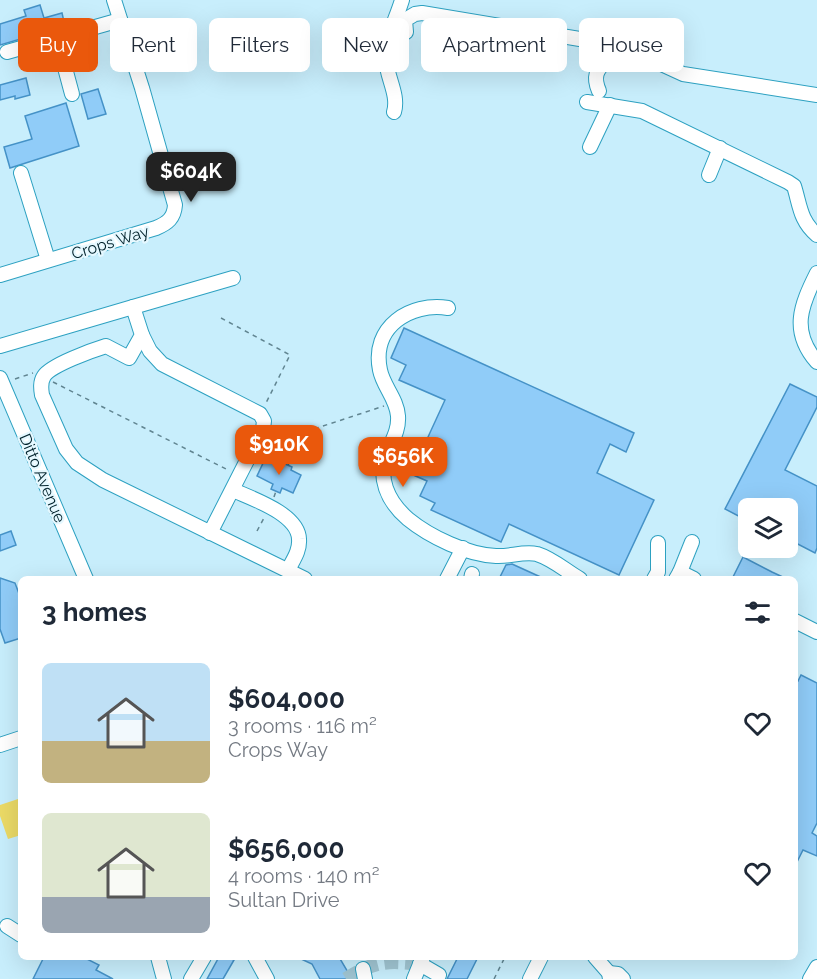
<!DOCTYPE html>
<html lang="en">
<head>
<meta charset="utf-8">
<style>
  body { margin:0; font-family:Raleway,sans-serif; background:#f2f2f3; color:#1f2937; height:100vh; display:flex; flex-direction:column; font-size:22px; white-space:nowrap }
  * { box-sizing:border-box; margin:0 }
  p { font-size:20px; color:#747a83 }
  .icon { flex:none; width:33px; height:33px; fill:none; stroke:currentColor; stroke-width:2; stroke-linecap:round; stroke-linejoin:round }
  .map { position:relative; flex:1; overflow:hidden }
  .panel { position:absolute; left:18px; top:576px; width:780px; height:384px; display:flex; flex-direction:column; background:#fff; border-radius:9px; box-shadow:0 6px 24px #0002 }
  .panel>* { flex:none }
  .top-card { position:absolute; left:18px; top:18px; width:782px; height:54px; display:flex; gap:12px }
  .controls { position:absolute; left:738px; top:498px; display:grid; gap:12px }
  .controls a { display:grid; place-items:center; width:60px; height:60px; border-radius:9px; background:#fff; box-shadow:0 6px 24px #0002; font-size:30px }
  .price { position:absolute; translate:-50% -51px; padding:0 14px; border-radius:12px; background:#ea580c; color:#fff; font-size:20px; line-height:39px; filter:drop-shadow(0 2px 3px #0008) }
  .price::after { content:''; position:absolute; left:50%; top:36px; width:18px; height:14px; margin-left:-9px; background:inherit; clip-path:polygon(0 0,100% 0,50% 100%) }
  .price.selected { background:#222; color:#fff }
  ul { padding:0; list-style:none }
  li { display:flex; align-items:center; gap:18px; height:150px; padding:0 24px }
  li span { display:grid; place-items:center; flex:none; width:168px; height:120px; border-radius:9px; color:#555 }
  li>.icon { margin-inline-start:auto }
  span .icon { width:72px; height:72px; fill:#fffc; stroke-width:1 }
  li b { font-size:26px }
  h2 { display:flex; justify-content:space-between; align-items:center; height:72px; padding:0 24px; font-size:26px }
  .tag { padding:0 21px; border-radius:9px; background:#fff; box-shadow:0 6px 24px #0002; font-size:21px; line-height:54px }
  .tag.selected { background:#ea580c; color:#fff }
  .map>svg:first-child { display:block }
  .green { fill:#ebda66 }
  .building { fill:#90ccf8; stroke:#4592c7; stroke-width:1.5 }
  .lines { fill:none; stroke-linecap:round; stroke-linejoin:round }
  .minor-tunnel { stroke:#a0c5d2; stroke-width:14; stroke-dasharray:14 7; stroke-linecap:butt }
  .minor-casing { stroke:#2da1c1; stroke-width:16 }
  .path { stroke:#618591; stroke-width:1.5; stroke-dasharray:4.5 4.5; stroke-linecap:butt }
  .minor { stroke:#fff; stroke-width:14 }
  .labels { text-anchor:middle; stroke-width:4.5; stroke-linejoin:round; paint-order:stroke }
  .street-label { font-size:16px; fill:#00222c; stroke:#e5f8ff }
</style>
</head>
<body>
<div class="map">
<svg width="817" height="979" viewBox="0 0 817 979">
  <rect width="100%" height="100%" fill="#c8eefc"/>
  <polygon class="green" points="21,798 21,835 8,839 0,816 0,805"/>
  <g class="building">
    <polygon points="40,5 44,18 62,13 65,26 0,45 0,24 26,16 24,10"/>
    <polygon points="26,78 30,95 15,99 15,96 0,100 0,85"/>
    <polygon points="98,89 106,114 88,119 81,94"/>
    <polygon points="66,103 79,146 10,168 4,147 32,139 25,116"/>
    <polygon points="404,328 634,433 626,452 610,444 597,473 654,500 619,575 509,524 501,542 431,510 435,503 420,496 427,481 411,474 445,400 399,380 406,365 391,358"/>
    <polygon points="790,384 817,397 817,407 785,470 817,486 817,548 815,553 788,539 788,508 748,508 748,521 725,509"/>
    <polygon points="265,459 282,466 283,463 292,467 291,470 301,475 293,493 282,488 280,493 271,489 273,484 257,476"/>
    <polygon points="11,531 16,545 0,551 0,535"/>
    <polygon points="743,557 772,572 787,579 732,579"/>
    <polygon points="512,564 545,579 499,579 506,565"/>
    <polygon points="0,578 15,583 21,599 21,638 5,643 0,629"/>
    <polygon points="801,675 817,683 817,823 812,833 817,836 817,856 803,850 795,866 795,680 798,681"/>
    <polygon points="44,957 83,957 99,965 96,970 113,979 33,979"/>
    <polygon points="219,957 227,957 234,960 223,979 207,979"/>
    <polygon points="297,957 339,957 352,979 320,979 312,964"/>
    <polygon points="458,957 478,957 467,979 447,979"/>
  </g>
  <g class="lines">
    <path class="minor-tunnel" d="M346,979C376,961 385,960 420,964"/>
    <g class="minor-casing">
      <g id="minor">
        <polyline points="406,32 405,20 415,14 422,13 622,46 683,74 817,95"/>
        <polyline points="57,38 72,94"/>
        <polyline points="7,52 120,20"/>
        <path d="M340,62C353,48 367,43 387,48"/>
        <path d="M599,91C593,77 596,70 607,60"/>
        <path d="M587,102L642,111L788,182L794,186C800,205 800,221 817,235"/>
        <path d="M394,112C399,95 387,78 386,60C385,39 396,20 402,0"/>
        <polyline points="590,147 610,105"/>
        <polyline points="21,173 48,260"/>
        <polyline points="709,175 720,148"/>
        <path d="M817,273C801,305 790,331 817,362"/>
        <path d="M0,275L156,228C168,223 174,218 175,205L142,88L114,0"/>
        <polyline points="133,307 233,278"/>
        <path d="M448,308C410,302 371,327 380,370C383,386 397,399 398,416C399,429 393,439 388,451C376,477 388,502 408,519C430,537 468,555 496,556C510,557 523,551 537,554C553,559 566,571 580,579"/>
        <polyline points="142,335 150,351 162,364 260,414 264,421 263,429 210,533"/>
        <path d="M0,346L133,307L142,335L129,358L106,346C93,350 51,365 44,376C40,382 41,389 42,395L66,449L77,463L103,480L305,579"/>
        <polyline points="0,378 86,579"/>
        <path d="M233,490C253,499 298,514 299,539C300,551 293,560 288,570"/>
        <polyline points="680,572 692,542"/>
        <polyline points="447,579 463,548"/>
        <polyline points="471,579 472,574"/>
        <polyline points="654,579 658,572 658,543"/>
        <polyline points="676,579 680,572 694,579"/>
        <polyline points="795,621 817,632"/>
        <polyline points="0,745 21,738"/>
        <polyline points="7,926 21,935"/>
        <polyline points="158,957 164,979"/>
        <polyline points="255,957 267,979"/>
        <polyline points="595,957 609,973 610,979"/>
        <polyline points="420,964 439,975"/>
        <polyline points="363,969 365,979"/>
        <polyline points="609,973 618,974 623,979"/>
        <polyline points="191,979 204,957"/>
        <polyline points="414,979 423,957"/>
        <polyline points="530,979 541,957"/>
        <polyline points="810,979 817,967"/>
      </g>
    </g>
    <g class="path">
      <polyline points="221,318 290,355 266,403"/>
      <polyline points="15,379 33,373"/>
      <polyline points="53,382 228,470"/>
      <polyline points="288,465 305,437 317,428 384,406"/>
      <polyline points="274,497 276,491"/>
      <polyline points="257,531 265,516"/>
      <polyline points="494,979 505,957"/>
    </g>
    <use href="#minor" class="minor"/>
  </g>
  <g class="labels">
    <g class="street-label">
      <text transform="translate(110 242) rotate(-17)" y="6">Crops Way</text>
      <text transform="translate(43 478) rotate(67)" y="6">Ditto Avenue</text>
    </g>
  </g>
</svg>
<div class="controls">
<a><svg class="icon" aria-label="layers" viewBox="0 0 24 24"><path d="M12 4l9 5-9 5-9-5zM3 14l9 5 9-5"/></svg></a>
</div>
<b class="price selected" style="left:191px;top:203px">$604K</b>
<b class="price" style="left:279px;top:476px">$910K</b>
<b class="price" style="left:403px;top:488px">$656K</b>
<div class="top-card">
<a class="tag selected">Buy</a>
<a class="tag">Rent</a>
<a class="tag">Filters</a>
<a class="tag">New</a>
<a class="tag">Apartment</a>
<a class="tag">House</a>
</div>
<section class="panel">
<h2>3 homes<svg class="icon" aria-label="filters" viewBox="0 0 24 24"><path d="M4 7h16M4 17h16"/><circle cx="9" cy="7" r="2"/><circle cx="15" cy="17" r="2"/></svg></h2>
<ul>
<li><span style="background:linear-gradient(#bfe0f5 65%,#c2b280 0)"><svg class="icon" aria-label="home" viewBox="0 0 24 24"><path d="M3 11l9-7 9 7M6 9v11h12V9"/></svg></span><div><b>$604,000</b><p>3 rooms · 116 m²</p><p>Crops Way</p></div><svg class="icon" aria-label="heart" viewBox="0 0 24 24"><path d="M12 20l-8-8c-3-5 5-10 8-4 3-6 11-1 8 4z"/></svg></li>
<li><span style="background:linear-gradient(#dfe7d0 70%,#9aa5b1 0)"><svg class="icon" aria-label="home" viewBox="0 0 24 24"><path d="M3 11l9-7 9 7M6 9v11h12V9"/></svg></span><div><b>$656,000</b><p>4 rooms · 140 m²</p><p>Sultan Drive</p></div><svg class="icon" aria-label="heart" viewBox="0 0 24 24"><path d="M12 20l-8-8c-3-5 5-10 8-4 3-6 11-1 8 4z"/></svg></li>
</ul>
</section>
</div>
</body>
</html>
